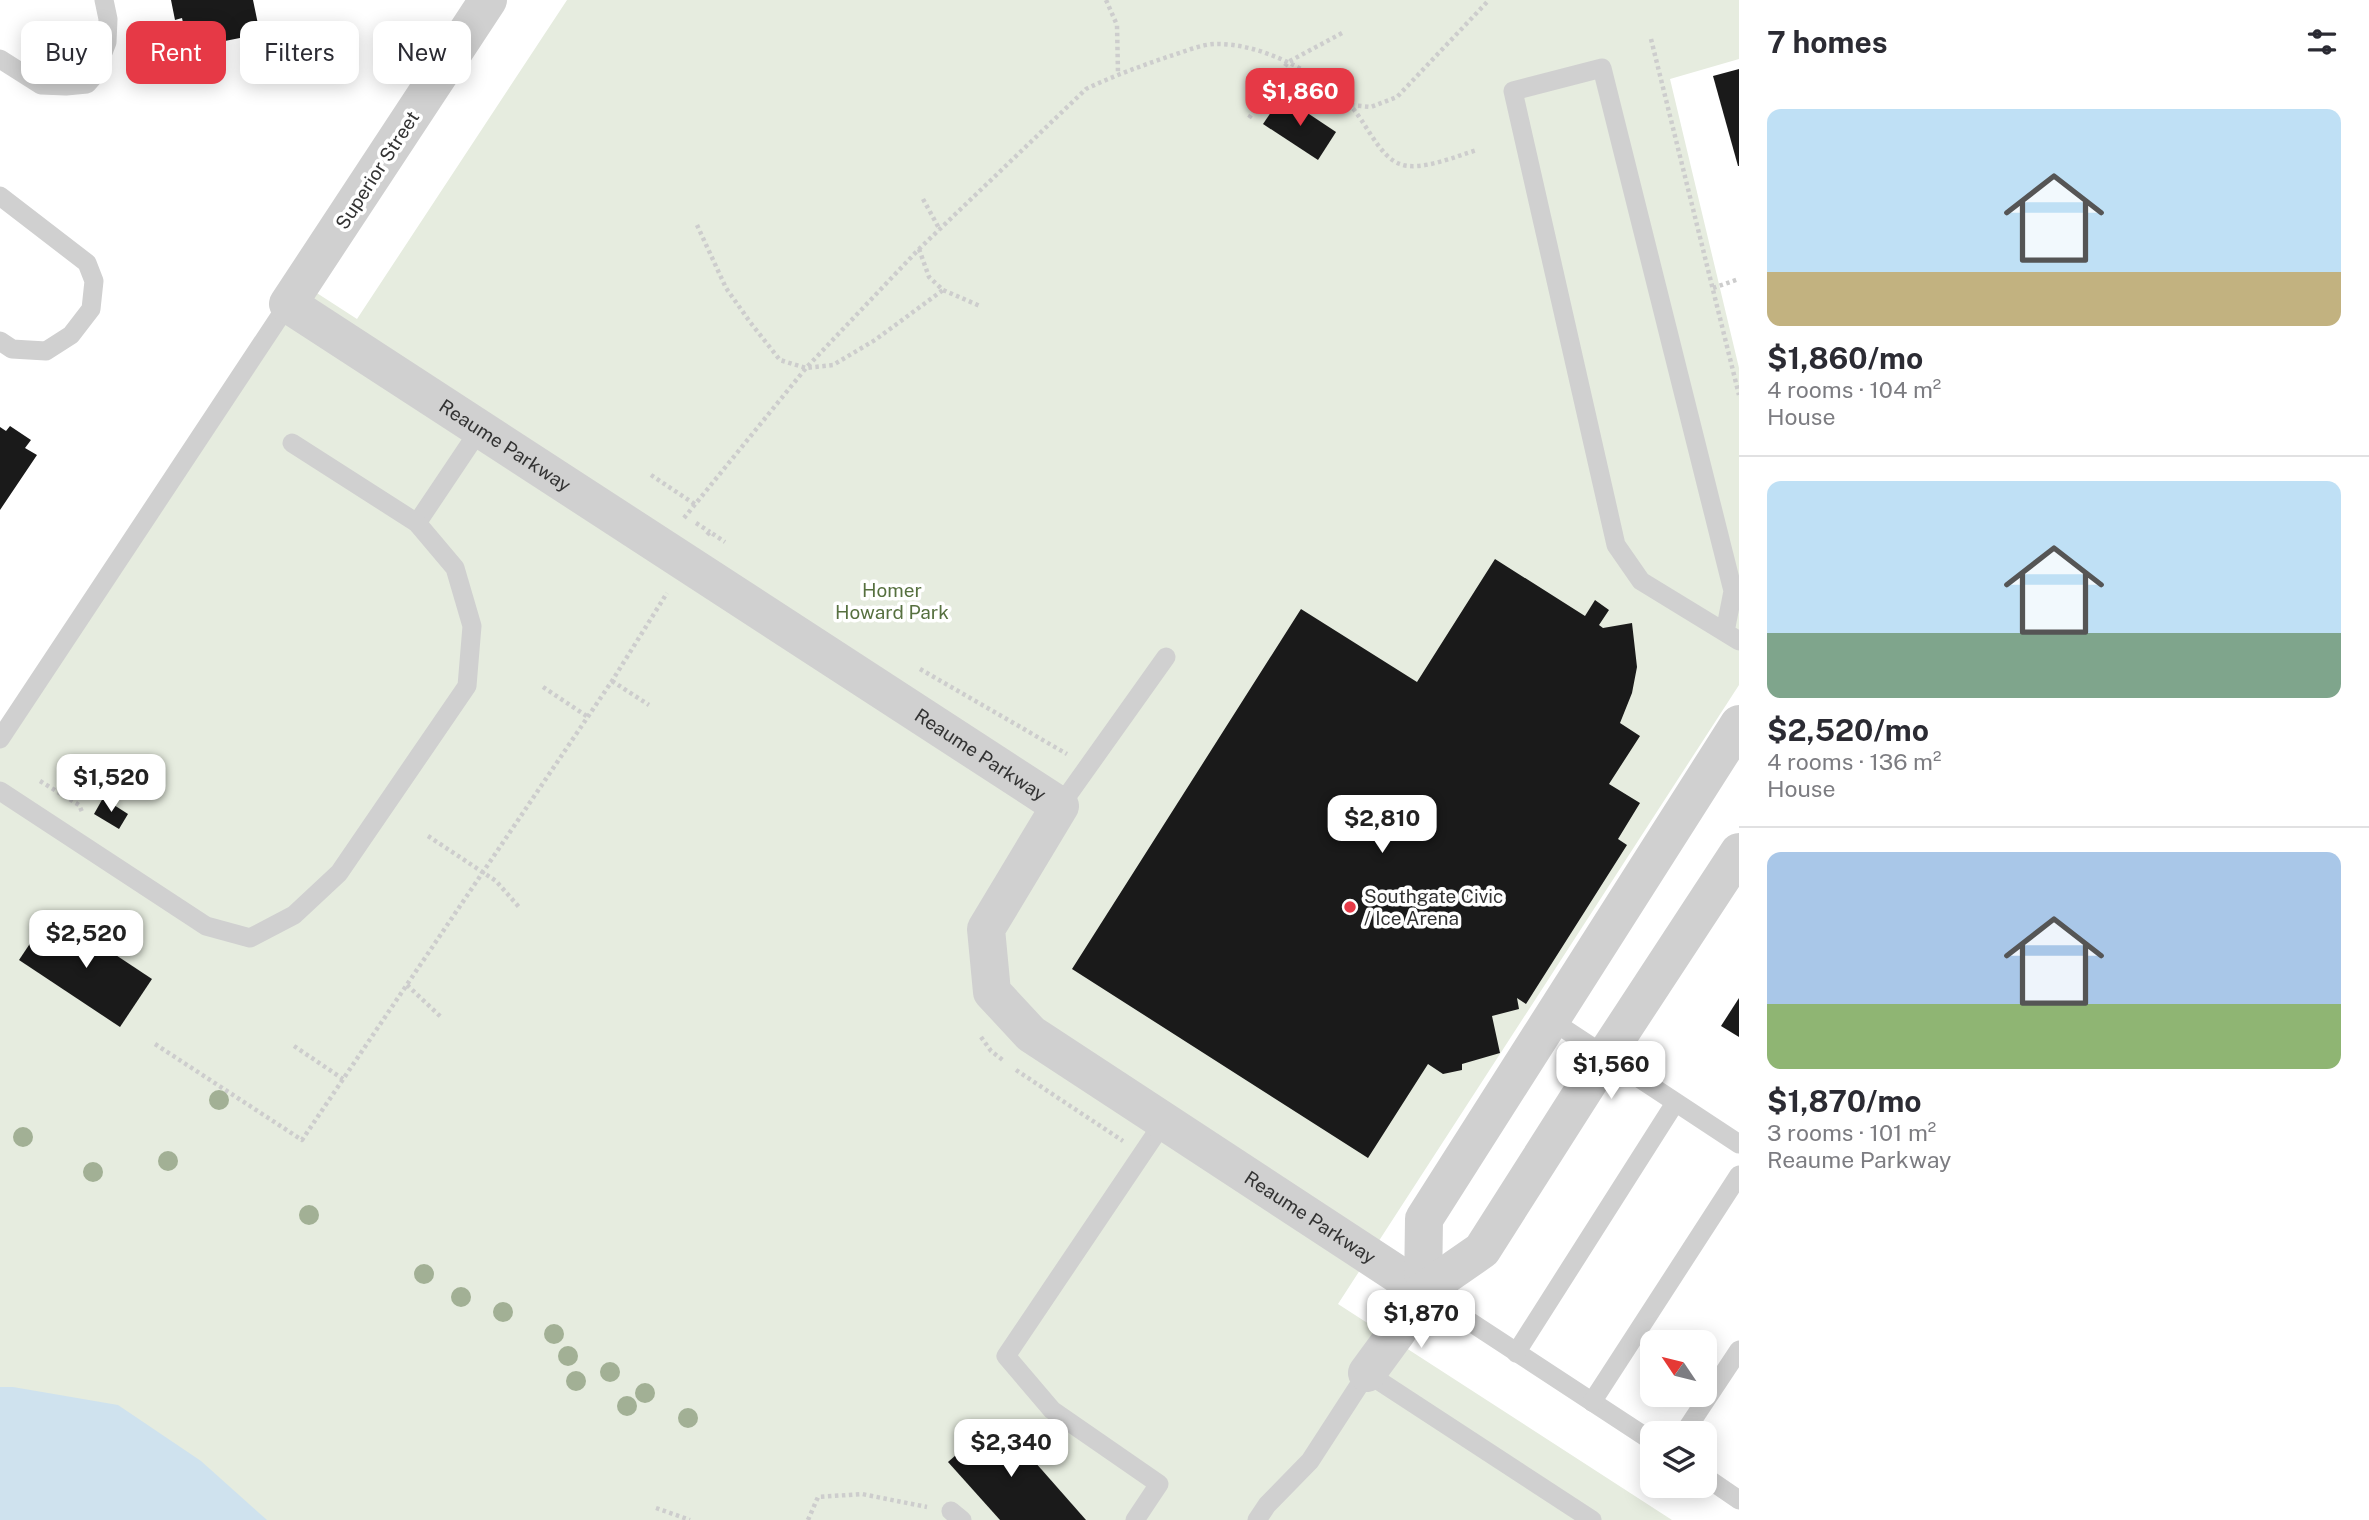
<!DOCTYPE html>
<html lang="en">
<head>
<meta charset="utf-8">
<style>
  body { margin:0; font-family:"Public Sans",sans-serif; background:#f7f7f7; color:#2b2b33; height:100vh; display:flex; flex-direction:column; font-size:26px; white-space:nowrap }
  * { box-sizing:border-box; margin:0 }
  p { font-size:23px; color:#7c7c81 }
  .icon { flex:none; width:38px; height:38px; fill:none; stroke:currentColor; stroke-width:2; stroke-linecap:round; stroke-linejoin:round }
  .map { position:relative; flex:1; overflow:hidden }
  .sheet { display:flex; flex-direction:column; background:#fff; width:630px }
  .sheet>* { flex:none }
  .hud { position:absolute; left:21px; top:21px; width:665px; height:63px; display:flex; gap:14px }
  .needle { width:46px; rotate:305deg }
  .buttons { position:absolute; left:1640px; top:1330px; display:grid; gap:14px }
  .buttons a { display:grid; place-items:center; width:77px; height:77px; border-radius:14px; background:#fff; box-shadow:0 4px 18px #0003; font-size:35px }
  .price { position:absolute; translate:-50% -60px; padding:0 16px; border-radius:14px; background:#fff; color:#222; font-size:23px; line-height:46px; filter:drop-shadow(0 2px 4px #0008) }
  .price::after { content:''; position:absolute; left:50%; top:42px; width:21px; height:16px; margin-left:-10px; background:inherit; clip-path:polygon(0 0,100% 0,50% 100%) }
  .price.on { background:#e63946; color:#fff }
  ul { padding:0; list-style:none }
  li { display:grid; align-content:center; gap:14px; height:371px; padding:0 28px }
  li+li { border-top:2px solid #e1e1e2 }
  li span { display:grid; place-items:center; height:217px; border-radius:14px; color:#555 }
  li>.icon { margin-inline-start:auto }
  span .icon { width:126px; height:126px; fill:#fffc; stroke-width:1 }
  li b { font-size:30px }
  h2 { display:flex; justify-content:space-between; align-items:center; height:84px; padding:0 28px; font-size:30px }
  .chip { padding:0 24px; border-radius:14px; background:#fff; box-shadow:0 4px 18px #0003; font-size:24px; line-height:63px }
  .chip.on { background:#e63946; color:#fff }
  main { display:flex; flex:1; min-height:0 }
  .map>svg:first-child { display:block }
  .green { fill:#e6ecdf }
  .water { fill:#cfe2ee }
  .building { fill:#1a1a1a }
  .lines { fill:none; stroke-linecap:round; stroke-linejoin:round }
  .path { stroke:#cdcdcd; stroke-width:4.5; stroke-dasharray:3.5 3.5; stroke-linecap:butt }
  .service { stroke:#d0d0d0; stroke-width:19 }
  .minor { stroke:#d0d0d0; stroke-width:38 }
  .tree { fill:#a2b095 }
  .poi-dot { fill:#e63946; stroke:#fff; stroke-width:2.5 }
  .labels { text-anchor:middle; stroke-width:7; stroke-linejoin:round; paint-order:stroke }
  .street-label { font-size:19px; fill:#333; stroke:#fff }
  .park-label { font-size:19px; fill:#56703f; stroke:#fff }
  .poi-label { font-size:19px; fill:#333; stroke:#fff; text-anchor:start }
</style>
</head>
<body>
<main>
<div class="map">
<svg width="1739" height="1520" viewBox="0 0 1739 1520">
  <rect width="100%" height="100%" fill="#fff"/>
  <polygon class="green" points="567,0 1739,0 1739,59 1670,79 1739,368 1739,685 1338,1304 1672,1520 0,1520 0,745 306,286 357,319"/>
  <polygon class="water" points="0,1387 13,1387 118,1405 201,1461 267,1520 0,1520"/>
  <g class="building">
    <polygon points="171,0 253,0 260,34 195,47 192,30 185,32 182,18 175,20"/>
    <polygon points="1739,69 1739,166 1738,166 1713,76"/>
    <polygon points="1282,96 1336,132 1318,160 1263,124"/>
    <polygon points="10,426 31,440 25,448 37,455 0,510 0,427 6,431"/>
    <polygon points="1495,559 1585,616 1595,600 1609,610 1599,625 1603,628 1632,623 1637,667 1632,693 1620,723 1640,736 1609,784 1640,803 1618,839 1627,845 1526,1004 1517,998 1519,1009 1492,1016 1500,1053 1462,1064 1462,1070 1443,1074 1428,1064 1368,1158 1072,969 1301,609 1417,682"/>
    <polygon points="103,798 128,814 119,829 94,814"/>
    <polygon points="51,912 152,979 120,1027 19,960"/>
    <polygon points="1739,998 1739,1037 1721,1026"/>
    <polygon points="997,1419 1086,1520 1000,1520 948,1462"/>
  </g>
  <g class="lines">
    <g class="path">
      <polyline points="1106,0 1117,25 1118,73"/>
      <polyline points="1651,39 1739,395"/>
      <polyline points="1351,105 1371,107 1397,97 1489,0"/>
      <polyline points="1249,118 1288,62 1344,32"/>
      <polyline points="923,199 940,230"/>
      <polyline points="697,225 726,288 750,322 780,360 806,368 833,365 875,340 943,290"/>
      <polyline points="919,249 929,277 943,290 980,306"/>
      <polyline points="1713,288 1739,279"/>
      <polyline points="651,475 696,505"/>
      <path d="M684,518L806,368L919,249L1086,89C1113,76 1141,66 1170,56C1184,52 1201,44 1216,44C1261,43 1317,73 1349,104C1365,120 1379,157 1400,164C1419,172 1457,156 1477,150"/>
      <polyline points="696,523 710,532"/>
      <polyline points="707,535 710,532 725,542"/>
      <polyline points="920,669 1067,754"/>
      <polyline points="612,681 649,705"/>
      <polyline points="543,687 588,717"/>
      <polyline points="40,781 79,805 83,814"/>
      <polyline points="428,836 496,881 519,907"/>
      <polyline points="407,985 441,1017"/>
      <polyline points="981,1037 991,1051 1004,1061"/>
      <polyline points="155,1044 302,1140 612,681 667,593"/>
      <polyline points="294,1046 343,1079"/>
      <polyline points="1016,1070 1123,1141"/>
      <polyline points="656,1508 690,1520"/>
      <polyline points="808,1520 818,1497 862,1494 927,1507"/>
    </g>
    <g class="service">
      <polyline points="0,59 41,85 66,86 87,84 94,76 107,42 108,19 104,0"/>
      <polyline points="0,196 87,263 94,281 91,309 71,335 46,351 12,349 0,341"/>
      <polyline points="417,523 480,429"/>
      <polyline points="1725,632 1733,591 1602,68 1513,91 1616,545 1641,581 1739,641"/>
      <polyline points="0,739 288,304"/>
      <polyline points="0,791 206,926 250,938 294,915 339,873 467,686 472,626 455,568 417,523 292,443"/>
      <polyline points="1060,806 1166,657"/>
      <polyline points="1551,1020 1739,1144"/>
      <polyline points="1423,1291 1652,1441"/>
      <polyline points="1516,1353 1675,1103"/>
      <polyline points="1592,1402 1739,1175"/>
      <polyline points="1684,1433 1739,1350"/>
      <polyline points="1704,1476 1739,1500"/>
      <polyline points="951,1511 962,1520"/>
      <polyline points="1135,1520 1159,1484 1052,1410 1006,1356 1165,1120"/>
      <polyline points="1257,1520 1267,1505 1310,1461 1367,1373 1592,1520"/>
    </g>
    <g class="minor">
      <path id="s1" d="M488,0L288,304L1060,806L986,929L992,992L1031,1034L1423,1291"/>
      <polyline points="1423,1291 1424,1219 1739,724"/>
      <polyline points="1367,1373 1397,1332 1423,1291 1482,1250 1606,1055 1739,852"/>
    </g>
  </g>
  <g class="tree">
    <circle cx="219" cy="1100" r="10"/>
    <circle cx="23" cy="1137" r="10"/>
    <circle cx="168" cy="1161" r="10"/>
    <circle cx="93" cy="1172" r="10"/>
    <circle cx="309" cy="1215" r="10"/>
    <circle cx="424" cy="1274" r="10"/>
    <circle cx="461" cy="1297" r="10"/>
    <circle cx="503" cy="1312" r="10"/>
    <circle cx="554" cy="1334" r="10"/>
    <circle cx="568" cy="1356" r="10"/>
    <circle cx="610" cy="1372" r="10"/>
    <circle cx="576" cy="1381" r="10"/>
    <circle cx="645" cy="1393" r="10"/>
    <circle cx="627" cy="1406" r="10"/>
    <circle cx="688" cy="1418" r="10"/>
  </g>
  <circle class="poi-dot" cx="1350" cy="907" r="7"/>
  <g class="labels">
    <g class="street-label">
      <text transform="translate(377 170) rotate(-57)" y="7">Superior Street</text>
      <text dy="7" stroke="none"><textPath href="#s1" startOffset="623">Reaume Parkway</textPath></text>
      <text dy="7" stroke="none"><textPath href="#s1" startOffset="1190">Reaume Parkway</textPath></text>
      <text dy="7" stroke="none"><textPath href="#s1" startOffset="1883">Reaume Parkway</textPath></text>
    </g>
    <g class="park-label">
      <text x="892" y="597">Homer<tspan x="892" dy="22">Howard Park</tspan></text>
    </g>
    <g class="poi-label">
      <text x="1364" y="903">Southgate Civic<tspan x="1364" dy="22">/ Ice Arena</tspan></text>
    </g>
  </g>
</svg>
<div class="buttons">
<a><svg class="needle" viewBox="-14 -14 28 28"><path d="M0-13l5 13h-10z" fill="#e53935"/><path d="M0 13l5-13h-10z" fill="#7c7c81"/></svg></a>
<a><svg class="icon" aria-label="layers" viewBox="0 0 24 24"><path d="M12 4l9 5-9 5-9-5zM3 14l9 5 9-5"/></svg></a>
</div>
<b class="price on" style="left:1300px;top:128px">$1,860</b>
<b class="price" style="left:111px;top:814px">$1,520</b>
<b class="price" style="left:1382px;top:855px">$2,810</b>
<b class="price" style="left:86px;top:970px">$2,520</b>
<b class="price" style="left:1611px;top:1101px">$1,560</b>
<b class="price" style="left:1421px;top:1350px">$1,870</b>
<b class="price" style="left:1011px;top:1479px">$2,340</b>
<div class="hud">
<a class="chip">Buy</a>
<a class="chip on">Rent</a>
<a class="chip">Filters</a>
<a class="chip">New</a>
</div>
</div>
<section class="sheet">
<h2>7 homes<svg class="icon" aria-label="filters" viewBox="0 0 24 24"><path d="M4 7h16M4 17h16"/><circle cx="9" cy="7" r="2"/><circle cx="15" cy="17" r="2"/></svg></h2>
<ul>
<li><span style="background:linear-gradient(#bfe0f5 75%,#c2b280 0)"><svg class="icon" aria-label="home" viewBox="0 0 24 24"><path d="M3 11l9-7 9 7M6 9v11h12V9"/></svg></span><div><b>$1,860/mo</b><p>4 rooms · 104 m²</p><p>House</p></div></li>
<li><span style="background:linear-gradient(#bfe0f5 70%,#7fa58c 0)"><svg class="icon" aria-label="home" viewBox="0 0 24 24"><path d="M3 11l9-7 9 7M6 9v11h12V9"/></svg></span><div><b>$2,520/mo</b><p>4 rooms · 136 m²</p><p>House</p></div></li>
<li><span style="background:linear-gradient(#a9c7e8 70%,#8fb573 0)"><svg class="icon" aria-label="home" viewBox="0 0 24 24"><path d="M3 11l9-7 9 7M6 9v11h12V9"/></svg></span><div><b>$1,870/mo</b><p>3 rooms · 101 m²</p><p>Reaume Parkway</p></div></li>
</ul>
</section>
</main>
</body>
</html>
